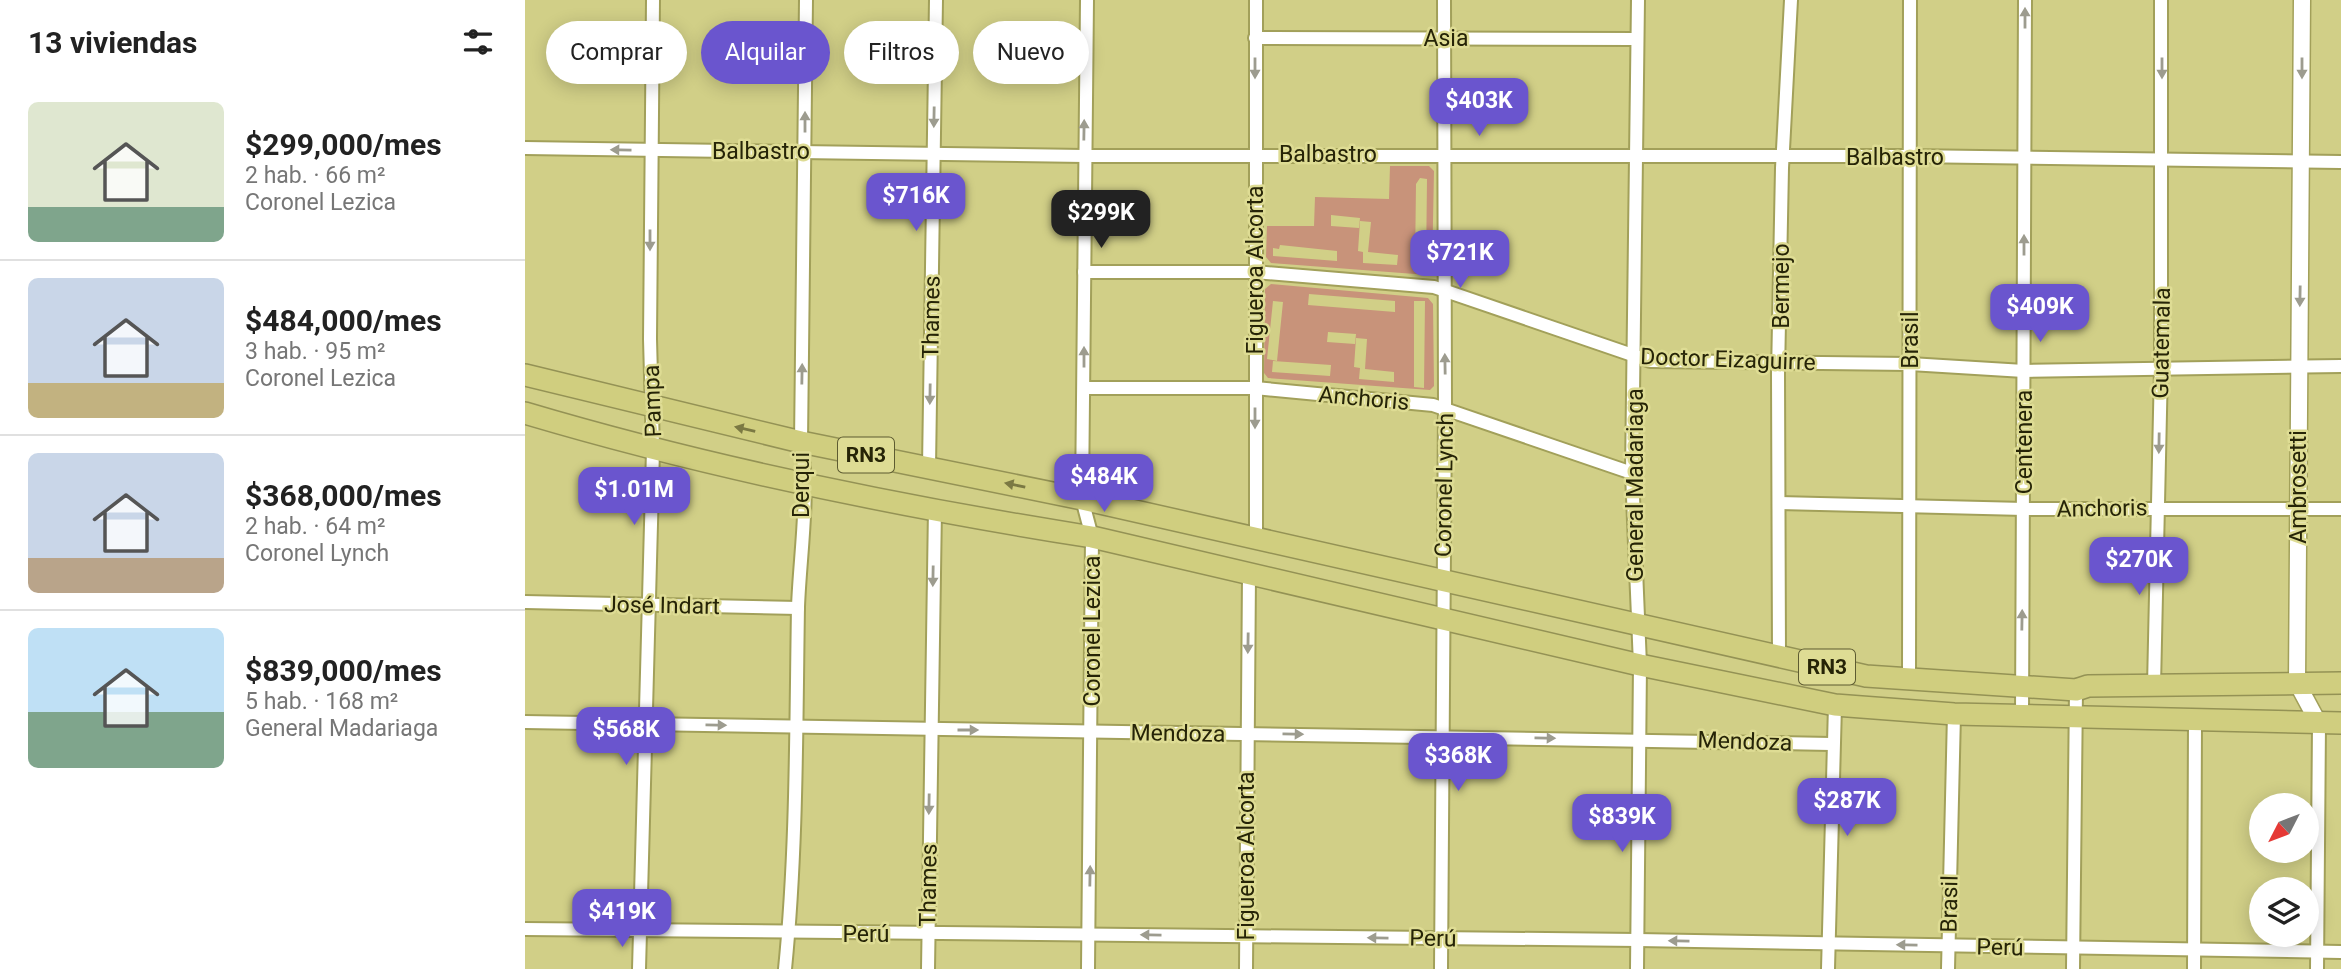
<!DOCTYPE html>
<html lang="es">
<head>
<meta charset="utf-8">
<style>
  body { margin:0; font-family:Roboto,sans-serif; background:#f6f6f6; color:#222; height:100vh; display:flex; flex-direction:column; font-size:26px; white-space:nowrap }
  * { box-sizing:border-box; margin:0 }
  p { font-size:23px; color:#767676 }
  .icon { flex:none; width:38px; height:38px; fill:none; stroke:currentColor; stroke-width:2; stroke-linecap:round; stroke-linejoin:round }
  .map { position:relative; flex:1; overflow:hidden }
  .details { display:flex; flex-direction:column; background:#fff; width:525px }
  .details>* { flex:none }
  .banner { position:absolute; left:21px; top:21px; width:665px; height:63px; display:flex; gap:14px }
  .needle { width:46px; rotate:228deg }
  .fabs { position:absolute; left:1724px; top:793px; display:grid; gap:14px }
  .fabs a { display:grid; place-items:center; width:70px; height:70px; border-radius:50%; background:#fff; box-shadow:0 4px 18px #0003; font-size:35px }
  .price { position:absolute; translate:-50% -60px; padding:0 16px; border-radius:14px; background:#6a55ce; color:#fff; font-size:23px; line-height:46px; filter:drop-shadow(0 2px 4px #0008) }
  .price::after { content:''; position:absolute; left:50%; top:42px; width:21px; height:16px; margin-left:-10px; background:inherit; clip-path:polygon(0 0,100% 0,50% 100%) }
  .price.active { background:#222; color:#fff }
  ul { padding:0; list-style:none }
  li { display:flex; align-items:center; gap:21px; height:175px; padding:0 28px }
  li+li { border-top:2px solid #e0e0e0 }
  li span { display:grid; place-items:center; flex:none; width:196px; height:140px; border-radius:10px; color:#555 }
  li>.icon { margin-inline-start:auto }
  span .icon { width:84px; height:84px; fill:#fffc; stroke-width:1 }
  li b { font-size:30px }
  h2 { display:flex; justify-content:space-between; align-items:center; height:84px; padding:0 28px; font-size:30px }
  .tag { padding:0 24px; border-radius:32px; background:#fff; box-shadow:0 4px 18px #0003; font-size:24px; line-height:63px }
  .tag.active { background:#6a55ce; color:#fff }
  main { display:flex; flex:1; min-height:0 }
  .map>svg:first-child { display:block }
  .green { fill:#c8937a; fill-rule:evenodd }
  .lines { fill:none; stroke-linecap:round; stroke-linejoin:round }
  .street-casing { stroke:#a2a05a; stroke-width:16 }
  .secondary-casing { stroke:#a2a05a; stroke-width:19 }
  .highway-casing { stroke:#949255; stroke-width:24 }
  .street { stroke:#fff; stroke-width:12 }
  .secondary { stroke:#fff; stroke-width:16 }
  .highway { stroke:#d0ce7f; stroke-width:21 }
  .oneway { fill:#9d9c8f }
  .oneway2 { fill:#7b7943 }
  .labels { text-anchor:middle; stroke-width:5; stroke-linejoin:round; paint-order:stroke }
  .shield { fill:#dedc94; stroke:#5d5b31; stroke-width:2 }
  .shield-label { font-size:21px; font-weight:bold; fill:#262407 }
  .street-label { font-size:23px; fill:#262407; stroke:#dedc94 }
</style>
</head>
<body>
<main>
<section class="details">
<h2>13 viviendas<svg class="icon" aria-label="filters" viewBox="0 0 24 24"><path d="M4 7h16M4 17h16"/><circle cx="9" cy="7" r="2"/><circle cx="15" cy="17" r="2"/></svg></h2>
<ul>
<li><span style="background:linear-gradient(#dfe7d0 75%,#7fa58c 0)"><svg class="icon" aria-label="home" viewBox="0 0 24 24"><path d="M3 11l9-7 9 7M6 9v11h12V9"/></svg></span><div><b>$299,000/mes</b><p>2 hab. · 66 m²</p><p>Coronel Lezica</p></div></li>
<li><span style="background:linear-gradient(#c9d6e8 75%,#c2b280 0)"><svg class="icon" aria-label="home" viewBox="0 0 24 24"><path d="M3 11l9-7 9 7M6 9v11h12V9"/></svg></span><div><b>$484,000/mes</b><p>3 hab. · 95 m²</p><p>Coronel Lezica</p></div></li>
<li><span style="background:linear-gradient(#c9d6e8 75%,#b9a48a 0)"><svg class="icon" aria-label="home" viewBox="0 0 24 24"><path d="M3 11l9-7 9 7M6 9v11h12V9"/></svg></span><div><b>$368,000/mes</b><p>2 hab. · 64 m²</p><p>Coronel Lynch</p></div></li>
<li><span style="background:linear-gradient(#bfe0f5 60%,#7fa58c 0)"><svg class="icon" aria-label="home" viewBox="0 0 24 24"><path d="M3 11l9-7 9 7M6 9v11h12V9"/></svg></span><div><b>$839,000/mes</b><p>5 hab. · 168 m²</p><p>General Madariaga</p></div></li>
</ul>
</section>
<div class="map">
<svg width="1816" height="969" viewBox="0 0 1816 969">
  <rect width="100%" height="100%" fill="#d1cf87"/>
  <g class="green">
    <path d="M865,166H904L909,171L907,271L903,275L746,263L741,257L742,226H789L790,197L864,199ZM895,178L902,179L901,267L890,266L891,184ZM806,215L835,218L834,228L806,226ZM835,221L846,222L843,252L873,255L872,265L838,263V252L833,251ZM755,245L812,251V261L748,256V248L754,249Z"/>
    <path d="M746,284L903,298L908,304L909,386L905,390L743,378L739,373L740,289ZM784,294L870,301V312L783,305ZM748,301L758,302L752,361L742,359ZM889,301H900L899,388L889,387ZM803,332L831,334L830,344L802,342ZM831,338L842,339L840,369L869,372V382L834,379L835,368L829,367ZM748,361L806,365L805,376L747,372Z"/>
  </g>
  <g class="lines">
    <g class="street-casing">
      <g id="street">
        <polyline points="562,0 557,499 567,537 563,969"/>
        <polyline points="731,0 731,540"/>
        <polyline points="730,38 1112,39"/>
        <polyline points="0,148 559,156 1384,156 1816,162"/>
        <polyline points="559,272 729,272 909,287 1125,361 1385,364 1499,371 1816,366"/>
        <polyline points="559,388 730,388 908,405 1107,473"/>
        <polyline points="404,467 411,0"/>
        <polyline points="1254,503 1499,509 1816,509"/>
        <polyline points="0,602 273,608"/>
        <polyline points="1254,655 1253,374 1257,168 1266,0"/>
        <polyline points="1384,681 1385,0"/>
        <polyline points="1629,686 1636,367 1636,0"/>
        <polyline points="1497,716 1500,0"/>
        <polyline points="0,722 1306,744"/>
        <polyline points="0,929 1113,940 1816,952"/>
        <polyline points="114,969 128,450 125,339 128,0"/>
        <path d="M260,969C272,849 271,728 273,607C275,553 285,495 276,442L281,0"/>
        <polyline points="403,969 410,508"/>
        <polyline points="721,969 724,574"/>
        <polyline points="916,969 920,408 919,0"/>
        <polyline points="1112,969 1115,665 1107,473 1113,0"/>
        <polyline points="1303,969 1310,705"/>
        <polyline points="1423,969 1429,714"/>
        <polyline points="1548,969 1551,690"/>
        <polyline points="1669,969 1670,722"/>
        <polyline points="1792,969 1794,724"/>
      </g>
    </g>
    <g class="secondary-casing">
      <polyline id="secondary" points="1777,0 1772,683 1794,724"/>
    </g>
    <g class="highway-casing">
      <g id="highway">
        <polyline points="0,375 276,442 557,499 1341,676 1551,690 1563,686 1816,683"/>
        <path d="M0,413C185,468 377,507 567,537L1115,665L1310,705L1429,714L1816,723"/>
      </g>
    </g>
    <use href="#street" class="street"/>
    <use href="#secondary" class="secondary"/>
    <use href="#highway" class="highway"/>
  </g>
  <defs><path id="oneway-solid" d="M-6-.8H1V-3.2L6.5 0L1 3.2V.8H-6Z" transform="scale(1.75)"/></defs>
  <g class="oneway">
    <use href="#oneway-solid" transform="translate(1500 18) rotate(-90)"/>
    <use href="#oneway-solid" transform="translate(730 68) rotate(90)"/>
    <use href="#oneway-solid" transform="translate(1637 68) rotate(90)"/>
    <use href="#oneway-solid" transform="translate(1777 68) rotate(90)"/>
    <use href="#oneway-solid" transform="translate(409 117) rotate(91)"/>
    <use href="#oneway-solid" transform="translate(280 122) rotate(-90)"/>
    <use href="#oneway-solid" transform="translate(559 130) rotate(-89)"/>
    <use href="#oneway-solid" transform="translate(96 150) rotate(-179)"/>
    <use href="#oneway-solid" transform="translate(125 240) rotate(90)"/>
    <use href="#oneway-solid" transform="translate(1499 245) rotate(-90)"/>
    <use href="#oneway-solid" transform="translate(1775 296) rotate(91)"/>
    <use href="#oneway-solid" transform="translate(559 357) rotate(-90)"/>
    <use href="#oneway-solid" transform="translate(920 364) rotate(-91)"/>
    <use href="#oneway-solid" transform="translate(277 374) rotate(-89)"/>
    <use href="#oneway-solid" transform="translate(405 394) rotate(91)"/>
    <use href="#oneway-solid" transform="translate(730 418) rotate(90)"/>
    <use href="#oneway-solid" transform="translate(1634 443) rotate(91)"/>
    <use href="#oneway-solid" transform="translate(408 576) rotate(91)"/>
    <use href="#oneway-solid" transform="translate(1497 620) rotate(-89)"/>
    <use href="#oneway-solid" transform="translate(723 643) rotate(91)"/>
    <use href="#oneway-solid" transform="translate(191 725) rotate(1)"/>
    <use href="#oneway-solid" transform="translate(443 730)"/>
    <use href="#oneway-solid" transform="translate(768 734) rotate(1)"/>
    <use href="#oneway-solid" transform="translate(1020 738) rotate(1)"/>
    <use href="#oneway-solid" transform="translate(404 804) rotate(91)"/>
    <use href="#oneway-solid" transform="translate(565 876) rotate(-89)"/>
    <use href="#oneway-solid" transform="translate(626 935) rotate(-179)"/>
    <use href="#oneway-solid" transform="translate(853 938) rotate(-179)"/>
    <use href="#oneway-solid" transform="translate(1154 941) rotate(-179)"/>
    <use href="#oneway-solid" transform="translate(1382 945) rotate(-179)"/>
  </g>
  <g class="oneway2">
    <use href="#oneway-solid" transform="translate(220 429) rotate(-167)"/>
    <use href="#oneway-solid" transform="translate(490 485) rotate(-168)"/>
  </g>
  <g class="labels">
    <g class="shield">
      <rect x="313" y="437.5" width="56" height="35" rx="5"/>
      <rect x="1274" y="649.5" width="56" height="35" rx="5"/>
    </g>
    <g class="shield-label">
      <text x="341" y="462">RN3</text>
      <text x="1302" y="674">RN3</text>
    </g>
    <g class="street-label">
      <text x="921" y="46">Asia</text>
      <text x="236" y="159">Balbastro</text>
      <text x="803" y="162">Balbastro</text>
      <text x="1370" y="165">Balbastro</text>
      <text transform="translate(730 270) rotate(-90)" y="8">Figueroa Alcorta</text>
      <text transform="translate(1256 286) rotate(-90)" y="8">Bermejo</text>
      <text transform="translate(406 317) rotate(-89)" y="8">Thames</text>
      <text transform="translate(1385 340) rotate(-90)" y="8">Brasil</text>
      <text transform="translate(1636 343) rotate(-89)" y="8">Guatemala</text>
      <text transform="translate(1203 359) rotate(2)" y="8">Doctor Eizaguirre</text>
      <text transform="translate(839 398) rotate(5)" y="8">Anchoris</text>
      <text transform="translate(127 401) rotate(-92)" y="8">Pampa</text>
      <text transform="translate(1499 442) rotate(-90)" y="8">Centenera</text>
      <text transform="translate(276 485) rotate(-90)" y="8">Derqui</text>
      <text transform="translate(919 485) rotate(-89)" y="8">Coronel Lynch</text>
      <text transform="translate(1110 485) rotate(-90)" y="8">General Madariaga</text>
      <text transform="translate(1773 487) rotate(-90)" y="8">Ambrosetti</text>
      <text transform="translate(1577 508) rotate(-1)" y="8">Anchoris</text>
      <text transform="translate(137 605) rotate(1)" y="8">José Indart</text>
      <text transform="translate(567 631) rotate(-90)" y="8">Coronel Lezica</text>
      <text transform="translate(653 733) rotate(1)" y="8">Mendoza</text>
      <text transform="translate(1220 741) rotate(2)" y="8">Mendoza</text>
      <text transform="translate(721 856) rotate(-90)" y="8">Figueroa Alcorta</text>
      <text transform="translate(403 885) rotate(-89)" y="8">Thames</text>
      <text transform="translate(1424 904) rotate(-89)" y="8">Brasil</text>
      <text x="341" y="942">Perú</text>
      <text transform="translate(908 938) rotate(1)" y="8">Perú</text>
      <text transform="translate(1475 947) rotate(1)" y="8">Perú</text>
    </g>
  </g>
</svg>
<div class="fabs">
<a><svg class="needle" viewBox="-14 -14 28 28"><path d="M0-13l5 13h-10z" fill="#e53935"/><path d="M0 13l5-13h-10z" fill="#767676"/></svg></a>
<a><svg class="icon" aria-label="layers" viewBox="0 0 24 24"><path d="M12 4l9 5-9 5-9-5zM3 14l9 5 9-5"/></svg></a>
</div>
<b class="price" style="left:954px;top:138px">$403K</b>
<b class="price" style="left:391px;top:233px">$716K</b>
<b class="price active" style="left:576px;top:250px">$299K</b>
<b class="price" style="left:935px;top:290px">$721K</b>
<b class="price" style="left:1515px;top:344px">$409K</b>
<b class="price" style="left:579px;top:514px">$484K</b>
<b class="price" style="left:109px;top:527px">$1.01M</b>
<b class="price" style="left:1614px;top:597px">$270K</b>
<b class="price" style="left:101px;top:767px">$568K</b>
<b class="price" style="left:933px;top:793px">$368K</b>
<b class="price" style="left:1322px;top:838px">$287K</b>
<b class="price" style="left:1097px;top:854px">$839K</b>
<b class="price" style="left:97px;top:949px">$419K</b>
<div class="banner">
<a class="tag">Comprar</a>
<a class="tag active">Alquilar</a>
<a class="tag">Filtros</a>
<a class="tag">Nuevo</a>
</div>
</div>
</main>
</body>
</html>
